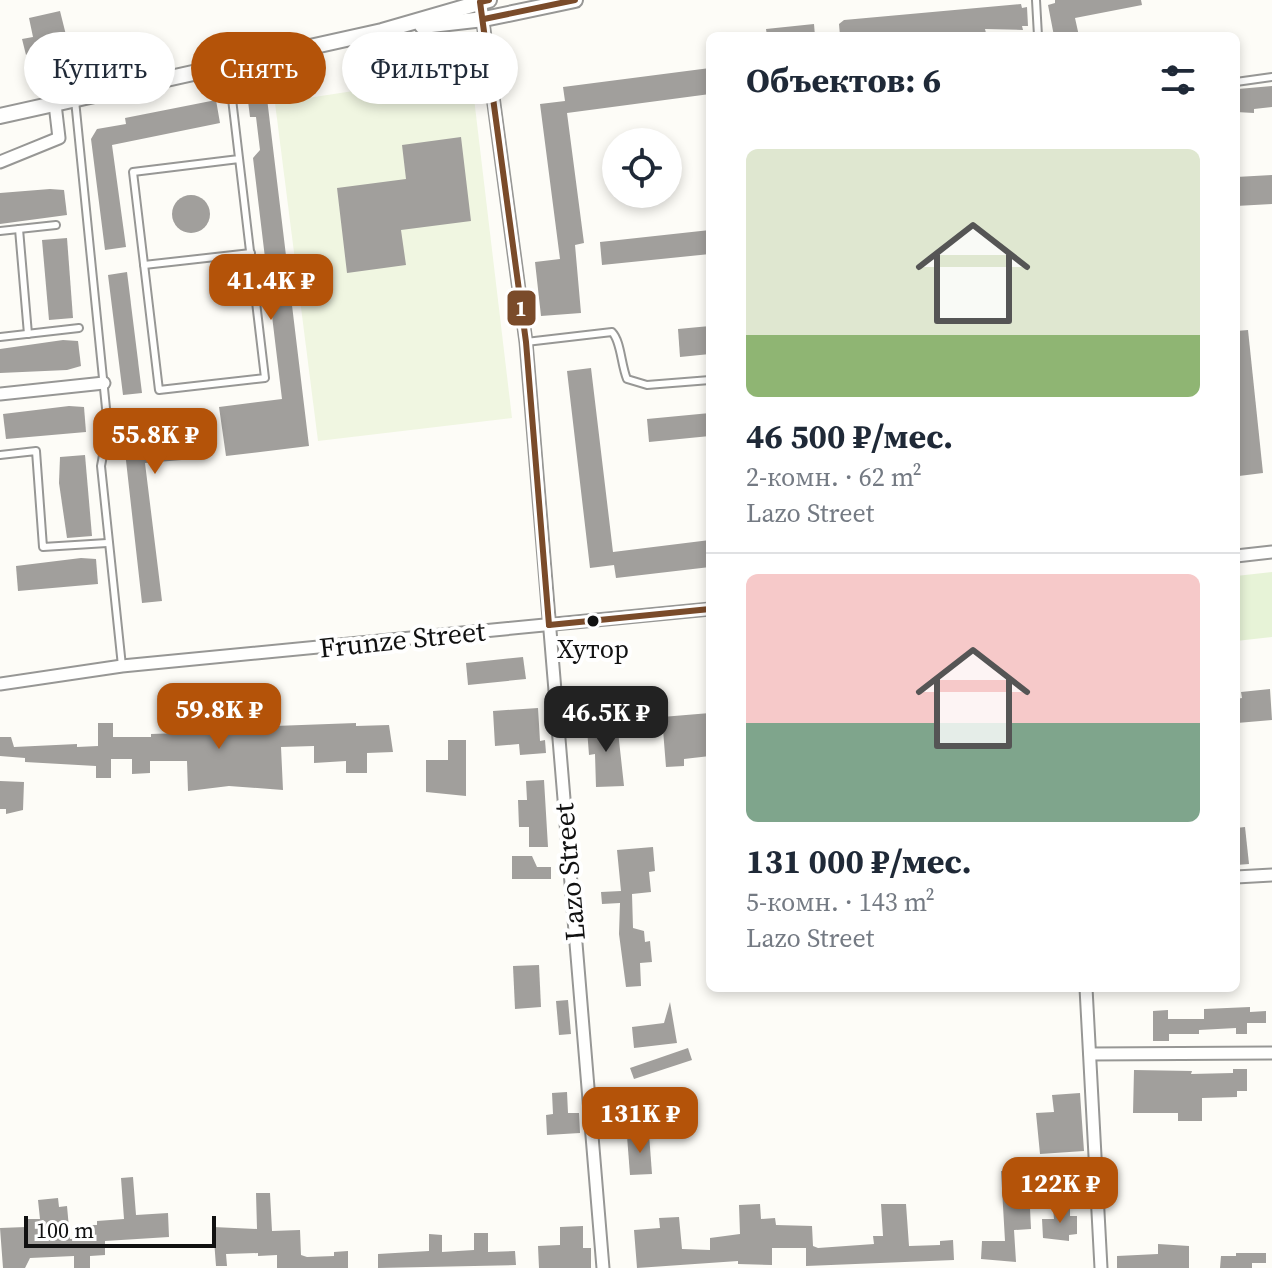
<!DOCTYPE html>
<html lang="ru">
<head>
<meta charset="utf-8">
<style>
  body { margin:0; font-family:"Source Serif 4",serif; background:#f2f2f3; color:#1f2937; height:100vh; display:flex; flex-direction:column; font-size:30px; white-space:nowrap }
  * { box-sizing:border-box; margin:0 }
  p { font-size:26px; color:#747a83 }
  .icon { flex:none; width:44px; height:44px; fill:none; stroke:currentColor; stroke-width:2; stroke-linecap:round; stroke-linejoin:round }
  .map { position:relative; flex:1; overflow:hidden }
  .drawer { position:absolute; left:706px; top:32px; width:534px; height:960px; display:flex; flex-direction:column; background:#fff; border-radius:12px; box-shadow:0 4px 12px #0003 }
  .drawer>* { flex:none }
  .top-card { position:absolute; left:24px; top:32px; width:562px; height:72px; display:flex; gap:16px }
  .buttons { position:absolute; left:602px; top:128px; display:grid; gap:16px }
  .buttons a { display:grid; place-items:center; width:80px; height:80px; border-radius:50%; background:#fff; box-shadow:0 4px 12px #0003; font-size:40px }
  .scale { position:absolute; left:24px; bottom:20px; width:192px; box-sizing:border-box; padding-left:8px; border:4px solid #111; border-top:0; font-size:22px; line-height:28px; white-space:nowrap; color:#111; -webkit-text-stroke:6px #fff; paint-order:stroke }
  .price { position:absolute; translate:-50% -68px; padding:0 18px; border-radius:16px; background:#b45309; color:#fff; font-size:26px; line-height:52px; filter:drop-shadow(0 2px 4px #0008) }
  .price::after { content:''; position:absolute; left:50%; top:48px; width:24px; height:18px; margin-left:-12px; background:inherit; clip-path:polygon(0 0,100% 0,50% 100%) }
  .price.on { background:#222; color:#fff }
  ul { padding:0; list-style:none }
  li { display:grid; align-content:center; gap:16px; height:424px; padding:0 40px }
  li+li { border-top:2px solid #e0e1e3 }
  li span { display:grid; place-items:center; height:248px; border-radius:12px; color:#555 }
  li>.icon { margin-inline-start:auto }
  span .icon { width:144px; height:144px; fill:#fffc; stroke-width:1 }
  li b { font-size:34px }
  h2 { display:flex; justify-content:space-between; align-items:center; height:96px; padding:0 40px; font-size:34px }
  .chip { padding:0 28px; border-radius:36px; background:#fff; box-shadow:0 4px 12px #0003; font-size:28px; line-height:72px }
  .chip.on { background:#b45309; color:#fff }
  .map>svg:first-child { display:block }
  .green { fill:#e7f3d7 }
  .pitch { fill:#f0f6e1 }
  .building { fill:#a19f9c }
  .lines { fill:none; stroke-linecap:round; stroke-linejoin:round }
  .service-casing { stroke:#979795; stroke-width:10 }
  .minor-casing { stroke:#979795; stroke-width:15 }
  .tertiary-casing { stroke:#979795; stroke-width:18 }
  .service { stroke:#fffffe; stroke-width:6 }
  .minor { stroke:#fffffe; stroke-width:11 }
  .tertiary { stroke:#fffffe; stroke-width:14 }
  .bus-1-casing { stroke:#fff; stroke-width:12 }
  .bus-1 { stroke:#7a4b2a; stroke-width:6 }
  .bus-dot { fill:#111; stroke:#fff; stroke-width:3 }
  .labels { text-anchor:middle; stroke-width:8; stroke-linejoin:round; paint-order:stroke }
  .bus-label { font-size:26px; fill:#111; stroke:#fff }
  .street-label { font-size:28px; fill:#111; stroke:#fff }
  .line-badge { stroke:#fff; stroke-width:3 }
  .badge-label { font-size:22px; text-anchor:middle; font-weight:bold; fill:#fff }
</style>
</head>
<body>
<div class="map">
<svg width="1272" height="1268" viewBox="0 0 1272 1268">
  <rect width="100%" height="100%" fill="#fdfcf7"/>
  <polygon class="green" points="1272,572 1272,637 1236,641 1236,576"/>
  <polygon class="pitch" points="471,73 512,418 318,441 275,103"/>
  <g class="building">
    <polygon points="1055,0 1141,0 1142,5 1075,18 1079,36 1054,36 1048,5 1055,3"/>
    <polygon points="1021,4 1022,8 1027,7 1028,26 1022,26 1023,30 985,29 986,33 947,36 946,32 923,36 840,36 839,24 844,20"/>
    <polygon points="60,11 68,43 26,55 22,39 33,37 29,18"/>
    <polygon points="814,24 815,36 767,36 766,29"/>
    <polygon points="710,68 710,94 567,113 584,243 575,245 581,313 541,316 535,262 560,259 540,104 565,101 563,87"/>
    <polygon points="1272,86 1272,107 1254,109 1254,113 1236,112 1238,89"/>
    <polygon points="266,90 309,446 226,456 219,407 282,399 253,158 260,150 256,117 250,117 247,93"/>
    <polygon points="216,100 220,123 112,145 126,247 105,250 91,139 97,129 126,124 125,118"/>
    <polygon points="461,137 471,221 401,230 406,265 347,273 337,188 406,179 402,145"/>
    <polygon points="1272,175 1272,204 1236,206 1236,177"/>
    <polygon points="50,189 64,190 67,215 0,224 0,193"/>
    <circle cx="191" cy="214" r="19"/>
    <polygon points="710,230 710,254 602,265 600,242"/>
    <polygon points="67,238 73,318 49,320 42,240"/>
    <polygon points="127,272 142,393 123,395 108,275"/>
    <polygon points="710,326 710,354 680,357 678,329"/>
    <polygon points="1248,330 1263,473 1239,476 1236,331"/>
    <polygon points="63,340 78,341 81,366 67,370 0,373 0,349"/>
    <polygon points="591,368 613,552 710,540 710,567 616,578 614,565 590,568 567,371"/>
    <polygon points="69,406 84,407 86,432 6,439 3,414"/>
    <polygon points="200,409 206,458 145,463 162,601 142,603 121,416"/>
    <polygon points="710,413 710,436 649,442 647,419"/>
    <polygon points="85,455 92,536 67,538 59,483 60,457"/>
    <polygon points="81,558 96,559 98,584 18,591 16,566"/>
    <polygon points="523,657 526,679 468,685 466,663"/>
    <polygon points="1270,689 1272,720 1237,723 1236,699 1242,698 1241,692"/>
    <polygon points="538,708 540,741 545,740 546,753 520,755 519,744 495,746 493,711"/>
    <polygon points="710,713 710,756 684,759 684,766 666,767 662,717"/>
    <polygon points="236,721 248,721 248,727 356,723 356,726 389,725 393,752 367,753 367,773 346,773 346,761 314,763 314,746 281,747 283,790 229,786 188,791 187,761 150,761 150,773 132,774 132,759 111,759 111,778 96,778 96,766 25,762 25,758 0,756 0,737 11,737 14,747 77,744 77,747 98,746 98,723 113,723 113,737 151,737 151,734 180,733 180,722"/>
    <polygon points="617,722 624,786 596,787 595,754 589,755 587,729 594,729 594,723"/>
    <polygon points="448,740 466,740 466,796 426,792 426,760 448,760"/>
    <polygon points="544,780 548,847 529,847 529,827 519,827 518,800 527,800 526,781"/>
    <polygon points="0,781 24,782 23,810 6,814 6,809 0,809"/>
    <polygon points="1245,827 1249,864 1236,865 1236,828"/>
    <polygon points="653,847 655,871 649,872 651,892 632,894 633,928 644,931 645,942 650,941 652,962 640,963 641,986 626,987 619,934 620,903 602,904 601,892 621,891 617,850"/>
    <polygon points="512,856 532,856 537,867 551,867 551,879 512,879"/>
    <polygon points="539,965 541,1007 515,1009 513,966"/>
    <polygon points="568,1000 571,1034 559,1035 556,1001"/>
    <polygon points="670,1002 677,1043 634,1048 632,1027 664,1023"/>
    <polygon points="1250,1007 1250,1012 1266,1011 1266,1023 1247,1023 1247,1034 1236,1034 1236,1028 1199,1030 1199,1034 1169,1034 1169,1041 1153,1041 1153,1011 1168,1010 1168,1019 1204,1019 1204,1009"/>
    <polygon points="688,1048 692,1060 634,1079 630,1068"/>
    <polygon points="1233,1069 1247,1069 1247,1091 1237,1091 1237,1097 1202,1098 1202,1121 1178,1121 1178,1113 1133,1113 1134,1070 1192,1071 1191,1074 1233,1073"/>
    <polygon points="567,1092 568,1113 579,1113 580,1133 547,1135 546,1115 553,1114 552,1093"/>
    <polygon points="1080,1093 1084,1151 1040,1154 1036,1113 1054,1112 1052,1095"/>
    <polygon points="649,1134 652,1174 630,1175 627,1136"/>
    <polygon points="1039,1169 1040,1186 1029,1187 1031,1229 1014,1230 1016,1262 981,1259 982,1241 1005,1241 1001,1171"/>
    <polygon points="133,1177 136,1215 168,1213 169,1237 105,1241 105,1255 90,1256 90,1268 74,1268 74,1256 30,1258 25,1268 3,1268 0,1228 26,1227 26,1219 40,1219 38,1200 58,1198 59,1207 67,1206 70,1239 89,1238 89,1225 97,1225 97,1221 124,1219 121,1178"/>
    <polygon points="256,1193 270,1193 272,1231 300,1230 301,1255 307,1257 334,1256 334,1252 348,1251 348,1268 277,1268 277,1255 258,1256 258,1253 226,1254 227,1266 216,1266 213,1227 257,1229"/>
    <polygon points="760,1204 761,1219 775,1218 776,1225 812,1226 813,1246 818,1248 874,1244 873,1236 883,1236 881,1204 906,1204 909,1246 940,1245 940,1241 953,1240 954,1260 806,1266 806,1248 772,1248 772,1265 738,1264 738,1261 637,1268 634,1230 660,1228 659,1218 679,1217 682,1249 710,1250 710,1238 740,1234 739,1205"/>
    <polygon points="1053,1208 1070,1208 1070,1216 1077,1216 1077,1234 1069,1235 1069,1241 1043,1238 1042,1219 1054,1219"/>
    <polygon points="583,1226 583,1248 591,1248 591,1268 539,1268 538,1246 560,1245 560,1227"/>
    <polygon points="474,1233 488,1233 488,1252 515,1251 516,1265 378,1268 378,1254 429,1251 429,1234 442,1235 442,1252 474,1250"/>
    <polygon points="1158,1244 1189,1246 1189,1268 1117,1268 1117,1256 1158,1254"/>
    <polygon points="1236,1253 1266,1253 1266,1263 1252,1263 1252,1268 1220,1268 1221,1256 1236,1256"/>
  </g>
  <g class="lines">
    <g class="service-casing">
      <g id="service">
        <polyline points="1036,0 1038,36"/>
        <polyline points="228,65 265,378 159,390 133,172 239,159"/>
        <polyline points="1236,82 1272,77"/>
        <polyline points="75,100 108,428 101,466 122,666"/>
        <polyline points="19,229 28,334"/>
        <polyline points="0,231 56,225"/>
        <polyline points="144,265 251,253"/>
        <polyline points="0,337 79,328"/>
        <path d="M526,342L612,332C621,341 621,365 627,379L647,385L710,380"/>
        <polyline points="0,455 36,451 43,547 107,543"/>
      </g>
    </g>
    <g class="minor-casing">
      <g id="minor">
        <polyline points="480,0 526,342 603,1268"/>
        <polyline points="0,162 59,138 55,104"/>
        <polyline points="0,394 104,383"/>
        <polyline points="1236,556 1272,552"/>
        <polyline points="0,684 122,666 710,609"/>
        <polyline points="1236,877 1272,875"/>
        <polyline points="1086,988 1101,1268"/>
        <polyline points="1090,1054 1272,1053"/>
      </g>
    </g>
    <g class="tertiary-casing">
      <g id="tertiary">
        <polyline points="422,26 484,19 575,0"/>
        <polyline points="0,116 382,31 489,0"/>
      </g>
    </g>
    <use href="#service" class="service"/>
    <use href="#minor" class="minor"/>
    <use href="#tertiary" class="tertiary"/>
    <g class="bus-1-casing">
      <g id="bus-1">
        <polyline points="489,0 480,2 526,342 549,625"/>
        <polyline points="484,19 575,0"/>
        <polyline points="549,625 710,609"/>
      </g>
    </g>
    <use href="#bus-1" class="bus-1"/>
  </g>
  <circle class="bus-dot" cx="593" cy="621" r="7"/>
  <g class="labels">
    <g class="bus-label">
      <text x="593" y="658">Хутор</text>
    </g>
    <g class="street-label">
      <text transform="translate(402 639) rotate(-6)" y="10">Frunze Street</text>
      <text transform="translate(569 872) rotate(-95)" y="10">Lazo Street</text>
    </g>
  </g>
  <rect class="line-badge" x="506" y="289" width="31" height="38" rx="8" fill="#7a4b2a"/>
  <g class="badge-label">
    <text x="521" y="316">1</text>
  </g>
</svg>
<div class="buttons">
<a><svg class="icon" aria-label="locate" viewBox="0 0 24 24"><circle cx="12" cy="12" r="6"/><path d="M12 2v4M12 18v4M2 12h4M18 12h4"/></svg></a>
</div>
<div class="scale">100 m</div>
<b class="price" style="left:271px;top:322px">41.4K ₽</b>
<b class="price" style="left:155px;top:476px">55.8K ₽</b>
<b class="price" style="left:219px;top:751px">59.8K ₽</b>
<b class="price on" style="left:606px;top:754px">46.5K ₽</b>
<b class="price" style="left:640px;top:1155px">131K ₽</b>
<b class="price" style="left:1060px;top:1225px">122K ₽</b>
<div class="top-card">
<a class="chip">Купить</a>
<a class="chip on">Снять</a>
<a class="chip">Фильтры</a>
</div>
<section class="drawer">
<h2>Объектов: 6<svg class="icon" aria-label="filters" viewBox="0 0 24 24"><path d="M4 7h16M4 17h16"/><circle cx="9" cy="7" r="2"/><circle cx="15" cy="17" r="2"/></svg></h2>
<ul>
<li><span style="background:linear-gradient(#dfe7d0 75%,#8fb573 0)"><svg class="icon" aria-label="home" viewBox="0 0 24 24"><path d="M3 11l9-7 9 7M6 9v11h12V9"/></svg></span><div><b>46 500 ₽/мес.</b><p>2-комн. · 62 m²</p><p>Lazo Street</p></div></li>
<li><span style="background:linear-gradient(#f6c9c9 60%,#7fa58c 0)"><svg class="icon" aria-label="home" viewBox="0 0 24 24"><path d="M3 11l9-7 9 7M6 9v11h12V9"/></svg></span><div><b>131 000 ₽/мес.</b><p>5-комн. · 143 m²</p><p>Lazo Street</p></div></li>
</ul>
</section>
</div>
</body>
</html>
